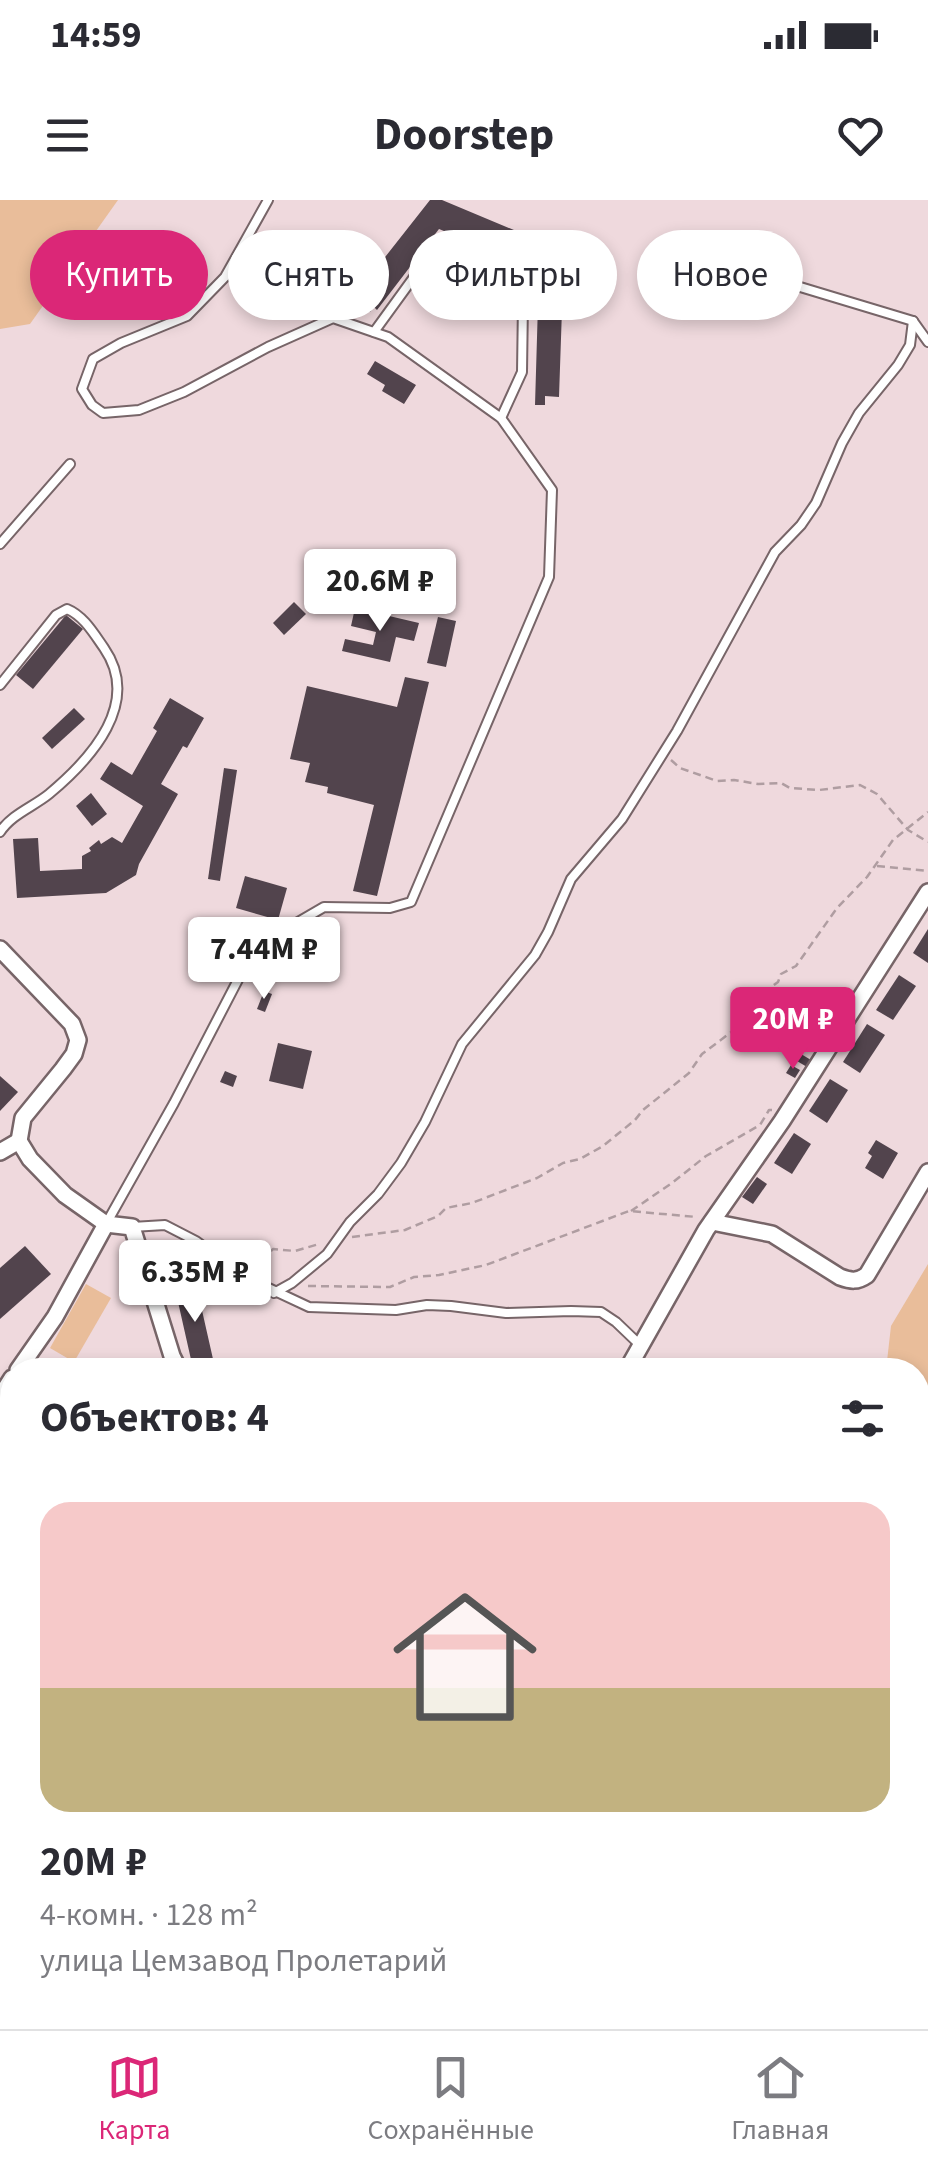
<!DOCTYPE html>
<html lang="ru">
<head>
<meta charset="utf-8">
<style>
  body { margin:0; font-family:"Source Sans 3",sans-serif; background:#f2f2f3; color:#2b2b33; height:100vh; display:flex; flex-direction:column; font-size:38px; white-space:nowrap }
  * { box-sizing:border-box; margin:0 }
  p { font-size:32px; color:#7c7c81 }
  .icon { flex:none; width:55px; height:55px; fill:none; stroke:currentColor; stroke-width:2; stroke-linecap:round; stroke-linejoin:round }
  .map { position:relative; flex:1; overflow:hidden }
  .sheet { position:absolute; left:0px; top:1158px; width:930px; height:672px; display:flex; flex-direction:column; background:#fff; border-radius:40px 40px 0 0; box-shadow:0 5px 15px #0003 }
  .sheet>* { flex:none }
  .top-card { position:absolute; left:30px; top:30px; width:870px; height:90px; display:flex; gap:20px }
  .price { position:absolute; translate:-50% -85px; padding:0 22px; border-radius:10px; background:#fff; color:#222; font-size:32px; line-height:65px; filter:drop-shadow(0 2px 5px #0008) }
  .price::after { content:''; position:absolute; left:50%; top:60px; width:30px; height:22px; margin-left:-15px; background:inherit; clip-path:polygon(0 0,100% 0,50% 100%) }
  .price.on { background:#db2777; color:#fff }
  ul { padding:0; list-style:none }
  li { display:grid; align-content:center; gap:20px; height:530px; padding:0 40px }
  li+li { border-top:2px solid #e1e1e2 }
  li span { display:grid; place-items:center; height:310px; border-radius:30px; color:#555 }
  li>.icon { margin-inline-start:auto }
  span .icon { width:180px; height:180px; fill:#fffc; stroke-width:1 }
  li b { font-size:42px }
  h2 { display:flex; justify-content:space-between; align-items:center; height:120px; padding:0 40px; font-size:42px }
  .pill { padding:0 35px; border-radius:45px; background:#fff; box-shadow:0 5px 15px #0003; font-size:35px; line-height:90px }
  .pill.on { background:#db2777; color:#fff }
  .status { display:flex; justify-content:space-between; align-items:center; height:70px; padding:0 50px; background:#fff; direction:ltr }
  .status svg { height:28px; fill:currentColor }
  header { display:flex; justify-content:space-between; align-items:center; height:130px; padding:0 40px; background:#fff; font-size:45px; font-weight:700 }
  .tabs { display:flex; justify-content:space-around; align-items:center; height:140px; border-top:2px solid #e1e1e2; background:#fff; font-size:28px; color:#7c7c81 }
  .tabs a { display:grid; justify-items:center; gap:5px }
  .tabs .on { color:#db2777 }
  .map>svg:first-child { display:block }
  .green { fill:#e9bd9a }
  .building { fill:#52444d }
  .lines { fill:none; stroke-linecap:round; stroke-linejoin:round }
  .lane-casing { stroke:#776568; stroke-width:12 }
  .street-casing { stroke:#776568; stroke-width:20 }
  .highway-casing { stroke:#fff; stroke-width:35 }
  .path { stroke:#af9da1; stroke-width:2.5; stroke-dasharray:8 5; stroke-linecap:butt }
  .lane { stroke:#fff; stroke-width:8 }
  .street { stroke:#fff; stroke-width:15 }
  .highway { stroke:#e6836d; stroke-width:30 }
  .rail { stroke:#5e5254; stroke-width:4; stroke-dasharray:18 18; stroke-linecap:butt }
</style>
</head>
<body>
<div class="status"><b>14:59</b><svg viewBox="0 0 49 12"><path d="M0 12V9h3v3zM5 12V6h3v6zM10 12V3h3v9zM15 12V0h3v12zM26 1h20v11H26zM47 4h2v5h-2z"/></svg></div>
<header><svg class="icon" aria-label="menu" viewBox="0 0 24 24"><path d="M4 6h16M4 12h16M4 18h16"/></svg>Doorstep<svg class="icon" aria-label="heart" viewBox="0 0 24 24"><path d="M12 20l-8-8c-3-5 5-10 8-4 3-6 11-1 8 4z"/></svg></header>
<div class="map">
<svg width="928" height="1829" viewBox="0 0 928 1829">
  <rect width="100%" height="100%" fill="#efd9dd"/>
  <g class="green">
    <polygon points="0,0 118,0 30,124 0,129"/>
    <polygon points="928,1064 928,1465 918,1468 918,1170 886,1170 891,1126"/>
    <polygon points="86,1084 111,1098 74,1162 50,1148"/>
  </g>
  <g class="building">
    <polygon points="430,0 442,0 564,51 559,197 545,196 545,205 535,205 539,70 439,29 377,110 374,107 370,112 363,106 366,102 356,94"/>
    <polygon points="375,161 416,185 404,204 382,191 385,185 367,174"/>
    <polygon points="294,402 306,414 284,435 273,423"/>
    <polygon points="355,408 419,423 414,441 396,437 390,462 342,451 345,439 373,445 376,432 351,426"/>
    <polygon points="66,415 83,429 33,489 16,475"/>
    <polygon points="438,417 456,421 446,467 427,463"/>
    <polygon points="405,477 429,482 377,696 353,691 374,605 327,593 328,587 305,582 310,563 290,559 307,486 397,507"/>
    <polygon points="170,498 204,518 187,548 183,546 161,584 178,594 139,664 136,675 106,693 17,698 13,639 38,638 40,671 82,669 82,656 91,651 89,648 99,640 101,644 112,637 122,643 143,606 100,579 111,562 132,575 157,531 153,528"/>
    <polygon points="74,508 85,519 52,549 42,538"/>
    <polygon points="224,568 237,570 220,681 208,679"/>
    <polygon points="91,593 107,614 92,626 76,606"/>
    <polygon points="245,676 287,688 278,720 236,708"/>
    <polygon points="928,729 928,763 913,753"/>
    <polygon points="899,775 916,786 893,820 876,810"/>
    <polygon points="264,791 272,794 265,812 257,809"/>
    <polygon points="835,803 846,808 840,820 830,816"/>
    <polygon points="867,824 885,835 860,873 843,862"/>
    <polygon points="278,843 312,851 303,889 269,881"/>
    <polygon points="801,854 811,860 807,867 797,861"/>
    <polygon points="791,865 800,870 795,878 786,873"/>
    <polygon points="225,871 237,876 233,887 220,882"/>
    <polygon points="0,876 18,892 0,911"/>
    <polygon points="830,879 848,890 827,923 809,911"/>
    <polygon points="794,933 811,944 792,974 774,963"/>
    <polygon points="876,940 898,953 883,979 865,968 872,956 868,953"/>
    <polygon points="757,977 767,984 753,1004 742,997"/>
    <polygon points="25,1046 51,1074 0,1119 0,1068"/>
    <polygon points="201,1087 205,1105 201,1106 213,1159 192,1164 176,1093"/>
    <polygon points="0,1569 12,1575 12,1636 0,1630"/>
    <rect x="918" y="1680" width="10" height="30"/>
    <polygon points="918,1746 928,1747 928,1759 918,1758"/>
    <polygon points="918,1773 928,1774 928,1795 918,1794"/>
    <polygon points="0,1779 12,1784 12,1799 1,1829"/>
    <polygon points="96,1818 123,1818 119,1828"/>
  </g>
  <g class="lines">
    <g class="lane-casing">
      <g id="lane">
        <polyline points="767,77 913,121 928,142"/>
        <polyline points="374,132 427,59 438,53 513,87 523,102 522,172 501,218"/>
        <polyline points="0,344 70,264"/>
        <path d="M0,485L56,415L67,409C84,416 94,434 104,448C142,503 91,559 49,594C33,607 12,614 0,632"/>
        <polyline points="106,1024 174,903 255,747 324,707 390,708 411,702 549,377 552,290 501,218 388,137 333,118 268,147 184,192 139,210 103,213 92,205 82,189 93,159 121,143 187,116 225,77 268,0"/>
        <polyline points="132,1027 165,1025 196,1041 245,1077 309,1107 396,1110 427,1105 451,1106 506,1113 571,1111 601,1112 616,1122 640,1145"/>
        <polyline points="274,1093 292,1083 327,1054 350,1022 378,994 401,963 425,922 462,844 535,755 548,732 571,679 622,619 677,531 775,352 801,325 816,303 842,243 859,213 898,165 910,145 913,121"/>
        <polyline points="0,1551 12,1558"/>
        <polyline points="918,1590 928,1586"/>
        <path d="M12,1698C4,1720 4,1736 12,1758"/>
        <polyline points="0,1764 12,1763"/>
        <polyline points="918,1801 928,1802"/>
        <polyline points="23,1829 33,1818"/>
        <polyline points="163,1829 168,1818"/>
      </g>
    </g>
    <g class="street-casing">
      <g id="street">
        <polyline points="0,749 72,824 78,840 74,854 63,869 23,918 19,941"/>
        <polyline points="19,941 30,959 65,995 106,1024 132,1027 172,1156 179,1170"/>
        <polyline points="0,952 19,941"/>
        <path d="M712,1022L772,1034L840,1077C851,1081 857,1082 867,1075L928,972"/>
        <polyline points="18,1170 55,1117 106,1024"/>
        <polyline points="627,1170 706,1030 782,921 928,692"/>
        <polyline points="0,1197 12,1178"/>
        <polyline points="0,1489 12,1494"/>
      </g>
    </g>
    <g class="highway-casing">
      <g id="highway">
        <polyline points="0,1352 12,1364"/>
        <polyline points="0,1391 12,1399"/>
        <polyline points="441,1818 463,1829"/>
        <polyline points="480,1818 508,1829"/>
      </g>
    </g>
    <g class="path">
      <polyline points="671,560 680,568 717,581 734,580 758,584 781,583 790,588 819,590 860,585 877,594 908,630 928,642"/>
      <polyline points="877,666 928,671"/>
      <polyline points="631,1011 672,983 706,956 760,925 769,910 772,910"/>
      <polyline points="352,1037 405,1030 438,1016 446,1008 472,1003 537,978 563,963 580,959 603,946 635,920 643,910 689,873 702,854 734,830 766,791 778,782 781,774 796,766 837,708 867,677 893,640 928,612"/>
      <polyline points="253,1070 273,1049 295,1051 319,1044"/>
      <polyline points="308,1086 390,1087 414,1077 439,1075 486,1065 629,1011 697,1017"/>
    </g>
    <use href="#lane" class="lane"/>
    <use href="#street" class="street"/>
    <use href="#highway" class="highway"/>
    <polyline class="rail" points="0,1442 12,1448"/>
  </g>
</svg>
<b class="price" style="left:380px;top:434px">20.6M ₽</b>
<b class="price" style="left:264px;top:802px">7.44M ₽</b>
<b class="price on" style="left:793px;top:872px">20M ₽</b>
<b class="price" style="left:195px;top:1125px">6.35M ₽</b>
<div class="top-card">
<a class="pill on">Купить</a>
<a class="pill">Снять</a>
<a class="pill">Фильтры</a>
<a class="pill">Новое</a>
</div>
<section class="sheet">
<h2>Объектов: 4<svg class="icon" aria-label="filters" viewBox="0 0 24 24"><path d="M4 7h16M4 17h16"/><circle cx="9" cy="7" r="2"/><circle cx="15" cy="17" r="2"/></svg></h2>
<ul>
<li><span style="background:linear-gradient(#f6c9c9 60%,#c2b280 0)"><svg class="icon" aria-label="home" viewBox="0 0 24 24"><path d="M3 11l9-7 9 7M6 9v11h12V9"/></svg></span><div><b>20M ₽</b><p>4-комн. · 128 m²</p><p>улица Цемзавод Пролетарий</p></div></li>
</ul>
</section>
</div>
<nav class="tabs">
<a class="on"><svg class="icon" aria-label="map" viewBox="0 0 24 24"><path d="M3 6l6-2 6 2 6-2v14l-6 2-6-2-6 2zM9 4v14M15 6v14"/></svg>Карта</a>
<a><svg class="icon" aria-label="saved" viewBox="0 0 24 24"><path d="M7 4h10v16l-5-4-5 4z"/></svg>Сохранённые</a>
<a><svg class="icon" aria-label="home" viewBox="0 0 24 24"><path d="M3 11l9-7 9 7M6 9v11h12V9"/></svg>Главная</a>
</nav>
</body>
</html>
